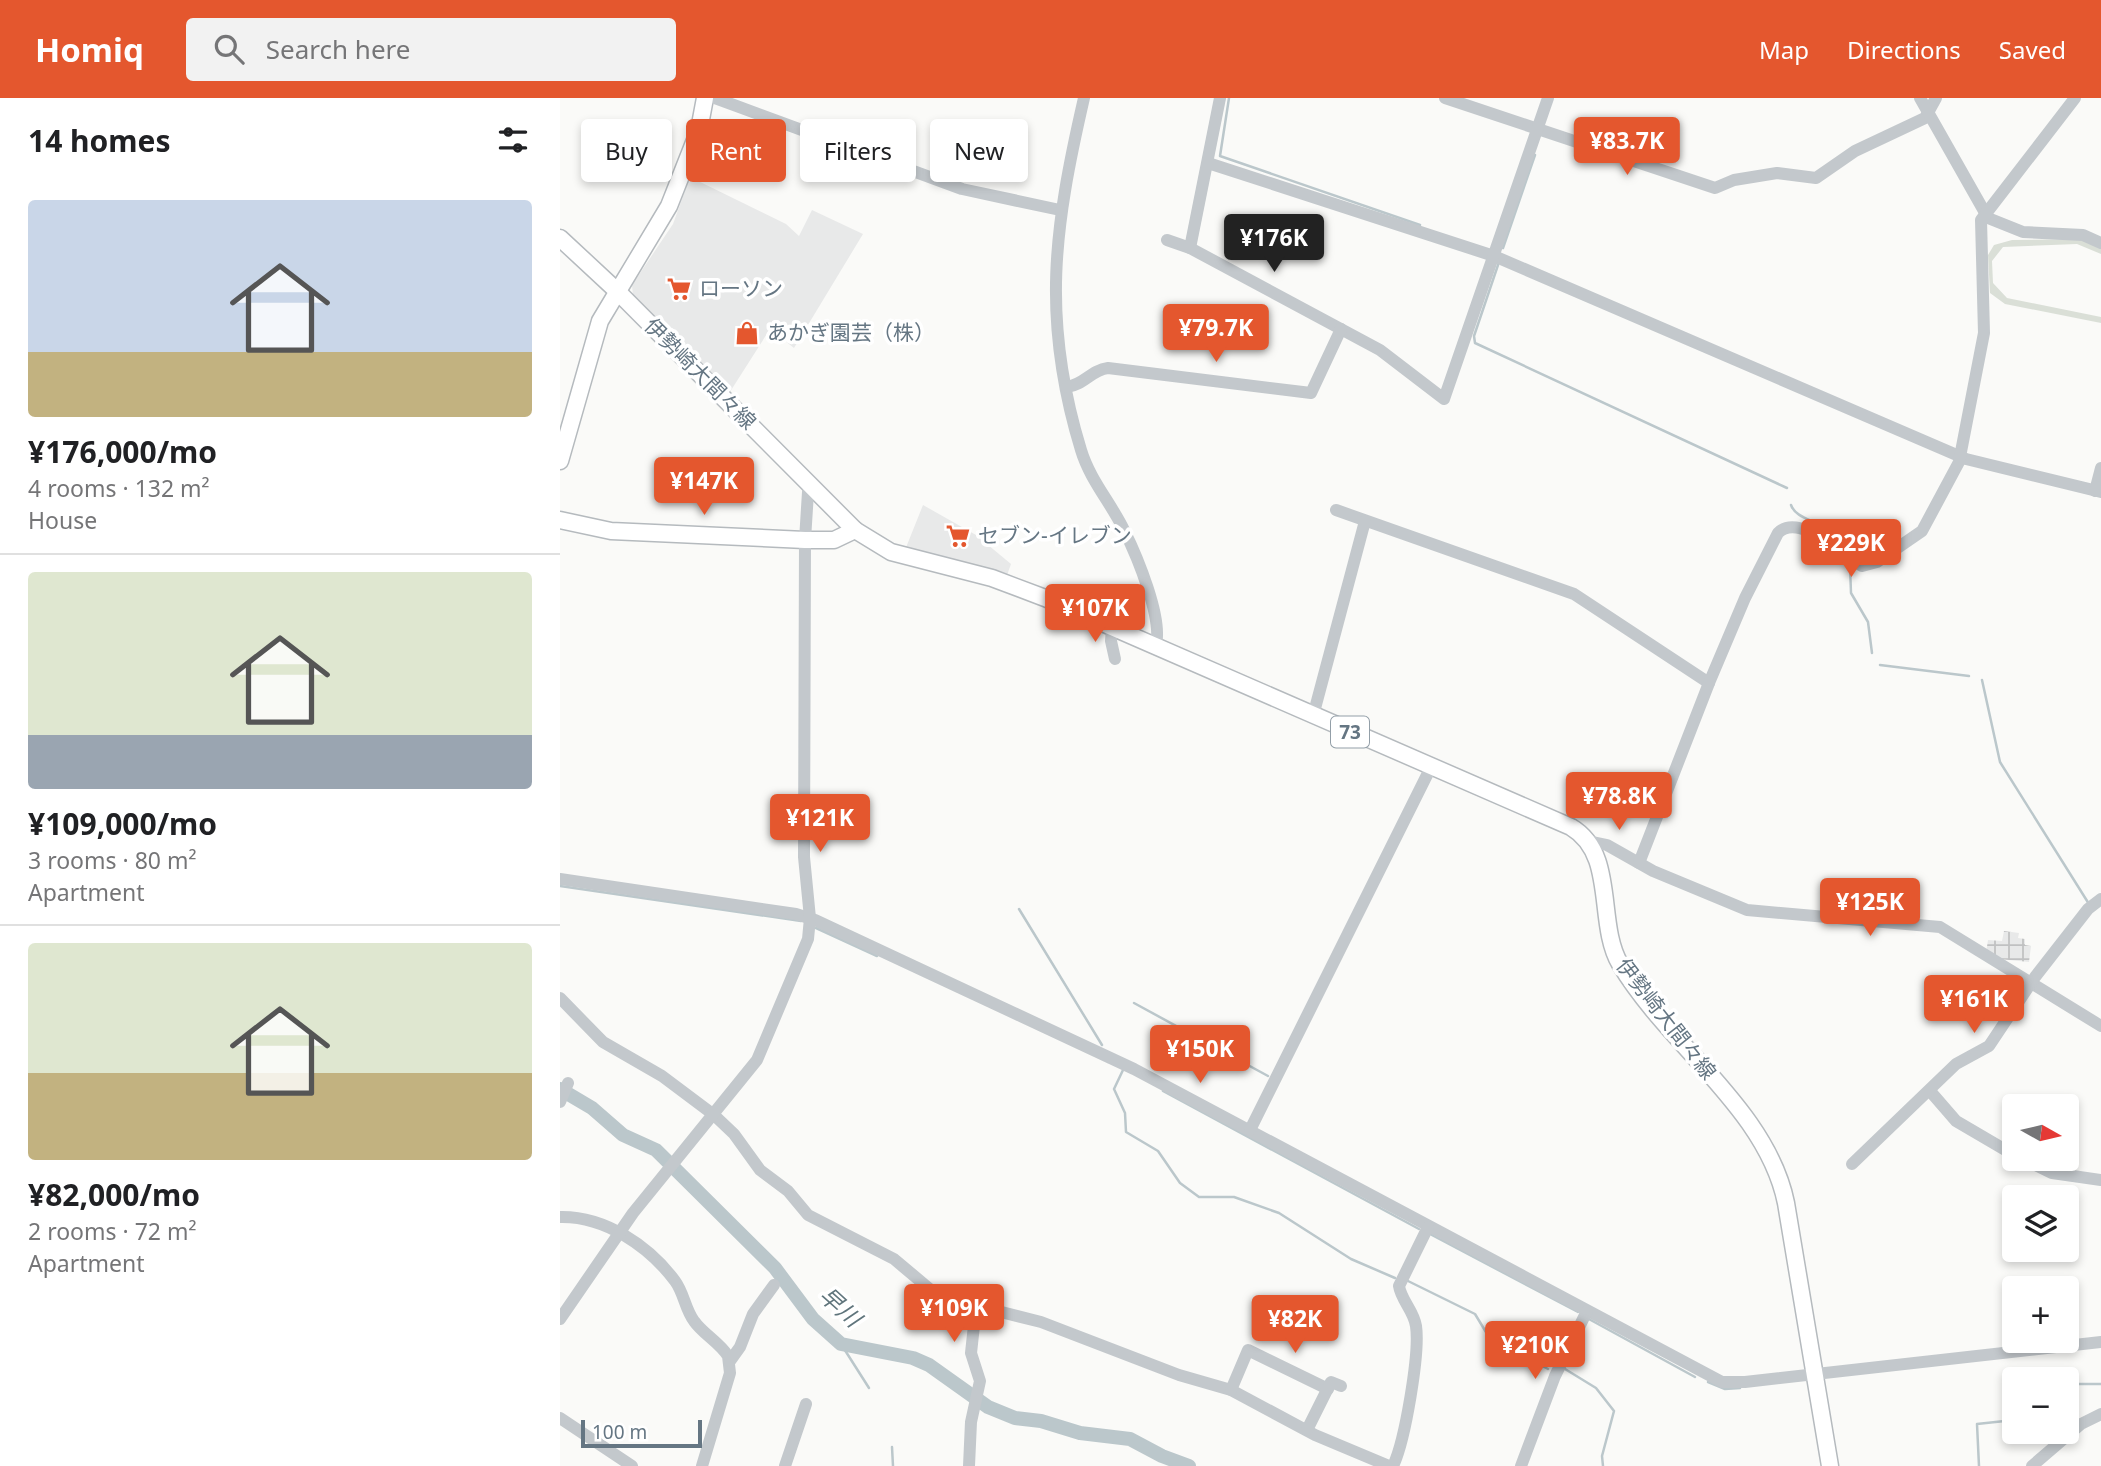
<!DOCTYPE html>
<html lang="en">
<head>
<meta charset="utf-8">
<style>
  body { margin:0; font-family:"Noto Sans","Noto Sans JP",sans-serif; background:#f2f2f2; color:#202124; height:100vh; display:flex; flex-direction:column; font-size:26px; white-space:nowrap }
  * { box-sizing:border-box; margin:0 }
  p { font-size:23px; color:#757577 }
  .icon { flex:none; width:38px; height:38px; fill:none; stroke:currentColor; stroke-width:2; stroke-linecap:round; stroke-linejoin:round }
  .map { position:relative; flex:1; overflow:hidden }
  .panel { display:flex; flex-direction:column; background:#fff; width:560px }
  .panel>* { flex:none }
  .guide { position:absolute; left:21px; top:21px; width:665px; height:63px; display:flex; gap:14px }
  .needle { width:46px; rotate:98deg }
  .controls { position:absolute; left:1442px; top:996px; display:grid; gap:14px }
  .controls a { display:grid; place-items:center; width:77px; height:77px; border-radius:7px; background:#fff; box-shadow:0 4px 10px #0003; font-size:35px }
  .scale { position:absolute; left:21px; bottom:18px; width:121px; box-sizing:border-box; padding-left:7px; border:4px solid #657683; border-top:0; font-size:19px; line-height:24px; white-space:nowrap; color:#657683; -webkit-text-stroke:5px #fff; paint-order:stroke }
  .price { position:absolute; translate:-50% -60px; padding:0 16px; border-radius:7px; background:#e4572e; color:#fff; font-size:23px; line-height:46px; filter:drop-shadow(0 2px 4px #0008) }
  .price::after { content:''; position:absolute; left:50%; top:42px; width:21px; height:16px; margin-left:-10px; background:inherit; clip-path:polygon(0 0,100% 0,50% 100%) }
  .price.on { background:#222; color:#fff }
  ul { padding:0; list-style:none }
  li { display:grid; align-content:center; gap:14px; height:371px; padding:0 28px }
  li+li { border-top:2px solid #e0e0e0 }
  li span { display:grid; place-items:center; height:217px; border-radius:7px; color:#555 }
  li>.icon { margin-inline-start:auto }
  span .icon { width:126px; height:126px; fill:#fffc; stroke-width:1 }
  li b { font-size:30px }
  h2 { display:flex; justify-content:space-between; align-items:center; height:84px; padding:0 28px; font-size:30px }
  .tag { padding:0 24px; border-radius:7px; background:#fff; box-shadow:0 4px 10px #0003; font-size:24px; line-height:63px }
  .tag.on { background:#e4572e; color:#fff }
  header { display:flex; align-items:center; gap:42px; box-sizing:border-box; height:98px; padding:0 35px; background:#e4572e; color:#fff }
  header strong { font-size:33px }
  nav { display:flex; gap:38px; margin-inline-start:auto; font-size:24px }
  .search { width:490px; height:63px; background:#f2f2f2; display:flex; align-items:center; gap:18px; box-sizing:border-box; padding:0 24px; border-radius:7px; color:#757577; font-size:26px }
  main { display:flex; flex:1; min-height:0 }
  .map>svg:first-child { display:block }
  .built { fill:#e8e9e9 }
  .industrial { fill:url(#industrial-grid) }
  .pitch { fill:#dadfd7 }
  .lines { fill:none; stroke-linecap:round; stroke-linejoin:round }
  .stream { stroke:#bbc7cb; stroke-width:2.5 }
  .river { stroke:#bbc7cb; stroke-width:14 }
  .major-casing { stroke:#b5babe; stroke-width:19 }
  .minor { stroke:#c3c8cc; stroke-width:12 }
  .major { stroke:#fff; stroke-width:16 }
  .labels { text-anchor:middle; stroke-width:7; stroke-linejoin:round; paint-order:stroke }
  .shield { fill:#fff; stroke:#939fa8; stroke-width:2 }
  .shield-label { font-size:19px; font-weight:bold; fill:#657683 }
  .poi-label { font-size:21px; fill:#657683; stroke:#fff; text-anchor:start }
  .street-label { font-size:21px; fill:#657683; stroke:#fff }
  .water-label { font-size:23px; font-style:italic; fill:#60757c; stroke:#fff }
</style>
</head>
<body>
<header>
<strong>Homiq</strong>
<div class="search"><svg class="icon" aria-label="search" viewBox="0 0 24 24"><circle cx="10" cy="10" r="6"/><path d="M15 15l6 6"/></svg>Search here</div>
<nav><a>Map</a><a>Directions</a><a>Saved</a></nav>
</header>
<main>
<section class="panel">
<h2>14 homes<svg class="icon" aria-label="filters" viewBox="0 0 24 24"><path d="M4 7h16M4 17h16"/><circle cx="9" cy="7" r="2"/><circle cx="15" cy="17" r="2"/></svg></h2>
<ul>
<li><span style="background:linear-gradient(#c9d6e8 70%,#c2b280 0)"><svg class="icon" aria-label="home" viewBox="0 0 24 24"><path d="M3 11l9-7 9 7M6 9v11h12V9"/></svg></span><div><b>¥176,000/mo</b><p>4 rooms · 132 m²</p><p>House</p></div></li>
<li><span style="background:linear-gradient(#dfe7d0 75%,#9aa5b1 0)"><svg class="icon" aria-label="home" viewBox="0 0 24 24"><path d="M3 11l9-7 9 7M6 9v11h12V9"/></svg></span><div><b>¥109,000/mo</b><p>3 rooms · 80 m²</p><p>Apartment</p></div></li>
<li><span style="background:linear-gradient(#dfe7d0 60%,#c2b280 0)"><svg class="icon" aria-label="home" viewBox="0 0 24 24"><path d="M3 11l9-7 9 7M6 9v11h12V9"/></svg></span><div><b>¥82,000/mo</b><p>2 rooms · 72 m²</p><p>Apartment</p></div></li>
</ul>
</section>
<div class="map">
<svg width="1541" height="1368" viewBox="0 0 1541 1368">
  <defs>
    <pattern id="industrial-grid" width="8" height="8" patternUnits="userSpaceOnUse" patternTransform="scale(1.75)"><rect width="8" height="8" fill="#e8e9e9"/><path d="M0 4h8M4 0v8" fill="none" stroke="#c0c1c2"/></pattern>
  </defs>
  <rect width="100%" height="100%" fill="#fafaf8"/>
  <g class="built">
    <polygon points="130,79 226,126 239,138 252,112 303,136 234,250 210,231 168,297 73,198 72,187 113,126"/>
    <polygon points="363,407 416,437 451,466 446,480 345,452"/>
  </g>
  <polygon class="industrial" points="1444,833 1459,835 1458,840 1465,841 1465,847 1471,848 1469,864 1439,861 1426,855 1428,842 1442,843"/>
  <polygon class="pitch" points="1519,141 1541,150 1541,156 1517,146 1443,149 1432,163 1433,185 1447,200 1541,219 1541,225 1445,206 1430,195 1428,157 1434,147 1452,142"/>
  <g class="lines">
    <g class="stream">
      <polyline points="669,0 660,58 860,127"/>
      <polyline points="943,150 975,57"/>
      <polyline points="938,167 914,238 915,245 1227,390"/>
      <path d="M1231,407C1237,425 1272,422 1285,450"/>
      <polyline points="1290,468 1291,495 1308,524 1312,555"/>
      <polyline points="1320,567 1409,578"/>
      <polyline points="1422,582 1440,664 1529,806"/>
      <polyline points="0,788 241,823"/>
      <polyline points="459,811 542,947"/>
      <polyline points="256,830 317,858"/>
      <polyline points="574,905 708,978"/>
      <polyline points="563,972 554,991 565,1015 566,1034 598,1053 620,1085 639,1099 674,1099 719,1115 791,1161 835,1180"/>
      <polyline points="603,993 859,1131"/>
      <polyline points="870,1136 1018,1214"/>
      <polyline points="848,1183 915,1216 932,1244 946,1248 988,1271"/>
      <polyline points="1027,1220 1135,1279"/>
      <polyline points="281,1246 309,1290"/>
      <polyline points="1005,1271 1036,1290 1054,1313 1042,1358 1043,1368"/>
      <polyline points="1148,1284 1165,1291 1180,1290"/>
      <polyline points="1507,1299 1512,1286 1541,1286"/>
      <polyline points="332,1349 333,1368"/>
      <polyline points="1419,1368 1417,1326 1454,1322"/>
    </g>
    <polyline class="river" points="0,991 32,1010 63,1037 96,1052 215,1170 253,1221 281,1246 353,1260 369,1267 428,1309 455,1320 481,1323 520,1335 570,1341 602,1358 629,1368"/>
    <g class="major-casing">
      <g id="major">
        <path d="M0,140L57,193L295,432L331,454L432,480L485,500L1011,729C1057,756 1036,825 1060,866C1108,947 1207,1011 1226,1105L1270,1368"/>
        <polyline points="0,363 40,223 109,108 139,32 145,0"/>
        <polyline points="0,422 51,433 245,442 274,442 295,432"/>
      </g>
    </g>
    <g class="minor">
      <polyline points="155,0 402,91 500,112"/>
      <path d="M524,0C494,130 481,221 521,352C530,382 551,405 564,432C576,456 605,524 595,549"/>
      <polyline points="885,0 1155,90 1174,82 1217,75 1256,80 1295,53 1365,20 1376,0"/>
      <polyline points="1360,0 1428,120 1463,134 1523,137 1541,145"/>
      <polyline points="648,65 934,158 1406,361 1541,394"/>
      <polyline points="607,142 630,150 820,252 884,301 988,0"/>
      <polyline points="630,150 660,0"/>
      <path d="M507,289C524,287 531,272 548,270L751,295L781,231"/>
      <polyline points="1535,393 1541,370"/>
      <polyline points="776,412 1014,496 1149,585"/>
      <polyline points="552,530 551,543 555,561"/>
      <polyline points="753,618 805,423"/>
      <polyline points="1028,743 1047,747 1093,773 1187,812 1380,829 1541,928"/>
      <path d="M1079,765L1149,585L1185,500L1218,435C1239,414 1283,457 1302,468L1317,464L1362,433L1399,364L1424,235L1421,122L1515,0"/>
      <polyline points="0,781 236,816 255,822 574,971 1162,1284 1185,1284 1541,1244"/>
      <polyline points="0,900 43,944 102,978 154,1017 174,1036 200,1072 228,1093 248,1117 334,1161 378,1198 481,1224 619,1277 671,1292 755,1337 829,1368"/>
      <polyline points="1370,993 1396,1023 1454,1057"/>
      <polyline points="0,1004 8,985"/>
      <polyline points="690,1032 871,669"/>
      <polyline points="1461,1060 1492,1075 1541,1082"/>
      <polyline points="1292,1066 1396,966 1429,948 1475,879 1528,811 1541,801"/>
      <path d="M0,1119C45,1118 89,1148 115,1183C124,1195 125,1211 134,1223C143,1236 159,1244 168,1258L170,1275L142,1368"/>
      <polyline points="0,1221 73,1115 197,962 248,841 250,820 244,759 245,442 248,394 252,387"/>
      <polyline points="170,1263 180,1249 193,1216 214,1187"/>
      <polyline points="671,1292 688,1252 768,1291"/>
      <polyline points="0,1320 72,1368"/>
      <polyline points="747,1332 771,1284 781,1288"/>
      <polyline points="225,1368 246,1306"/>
      <polyline points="409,1368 411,1324 420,1283 411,1255 416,1209"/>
      <path d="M833,1368C845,1343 860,1255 856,1228C854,1213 841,1202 839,1188L868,1129"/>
      <polyline points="961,1368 995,1278 1027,1213"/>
      <polyline points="1472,1368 1521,1326 1541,1316"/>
    </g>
    <use href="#major" class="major"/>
  </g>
  <defs>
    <g id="supermarket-bare" transform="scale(1.89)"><path d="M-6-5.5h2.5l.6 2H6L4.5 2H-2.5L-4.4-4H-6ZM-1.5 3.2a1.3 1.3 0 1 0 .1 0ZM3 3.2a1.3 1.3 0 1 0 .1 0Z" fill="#e4572e" stroke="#fff" stroke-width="2.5" paint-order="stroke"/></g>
    <g id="shop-bare" transform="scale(1.89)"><path d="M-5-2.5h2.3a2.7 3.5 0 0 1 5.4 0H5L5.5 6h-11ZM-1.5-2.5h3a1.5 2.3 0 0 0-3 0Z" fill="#e4572e" stroke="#fff" stroke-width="2.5" paint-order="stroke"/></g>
  </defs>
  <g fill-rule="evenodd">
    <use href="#supermarket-bare" x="119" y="191"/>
    <use href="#shop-bare" x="187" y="235"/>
    <use href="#supermarket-bare" x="398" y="438"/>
  </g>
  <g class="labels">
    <rect class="shield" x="771" y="618.5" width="38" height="31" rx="5"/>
    <g class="shield-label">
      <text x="790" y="641">73</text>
    </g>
    <g class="poi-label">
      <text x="139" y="198">ローソン</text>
      <text x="207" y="242">あかぎ園芸（株）</text>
      <text x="418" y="445">セブン-イレブン</text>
    </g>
    <g class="street-label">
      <text transform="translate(140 276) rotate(45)" y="7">伊勢崎大間々線</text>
      <text transform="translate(1106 921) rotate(52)" y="7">伊勢崎大間々線</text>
    </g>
    <g class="water-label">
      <text transform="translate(280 1209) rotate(42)" y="8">早川</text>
    </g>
  </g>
</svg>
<div class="controls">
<a><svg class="needle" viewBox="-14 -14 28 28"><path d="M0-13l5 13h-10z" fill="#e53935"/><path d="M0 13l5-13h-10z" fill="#757577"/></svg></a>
<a><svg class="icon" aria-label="layers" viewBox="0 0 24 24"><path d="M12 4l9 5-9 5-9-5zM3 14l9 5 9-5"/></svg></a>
<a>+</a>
<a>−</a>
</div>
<div class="scale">100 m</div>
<b class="price" style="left:1067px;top:79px">¥83.7K</b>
<b class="price on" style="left:714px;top:176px">¥176K</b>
<b class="price" style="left:656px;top:266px">¥79.7K</b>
<b class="price" style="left:144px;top:419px">¥147K</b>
<b class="price" style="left:1291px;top:481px">¥229K</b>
<b class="price" style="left:535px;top:546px">¥107K</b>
<b class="price" style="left:1059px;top:734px">¥78.8K</b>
<b class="price" style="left:260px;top:756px">¥121K</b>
<b class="price" style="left:1310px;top:840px">¥125K</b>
<b class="price" style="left:1414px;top:937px">¥161K</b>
<b class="price" style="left:640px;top:987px">¥150K</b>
<b class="price" style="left:394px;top:1246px">¥109K</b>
<b class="price" style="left:735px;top:1257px">¥82K</b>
<b class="price" style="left:975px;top:1283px">¥210K</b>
<div class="guide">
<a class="tag">Buy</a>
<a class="tag on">Rent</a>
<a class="tag">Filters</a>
<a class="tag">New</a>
</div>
</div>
</main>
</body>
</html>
